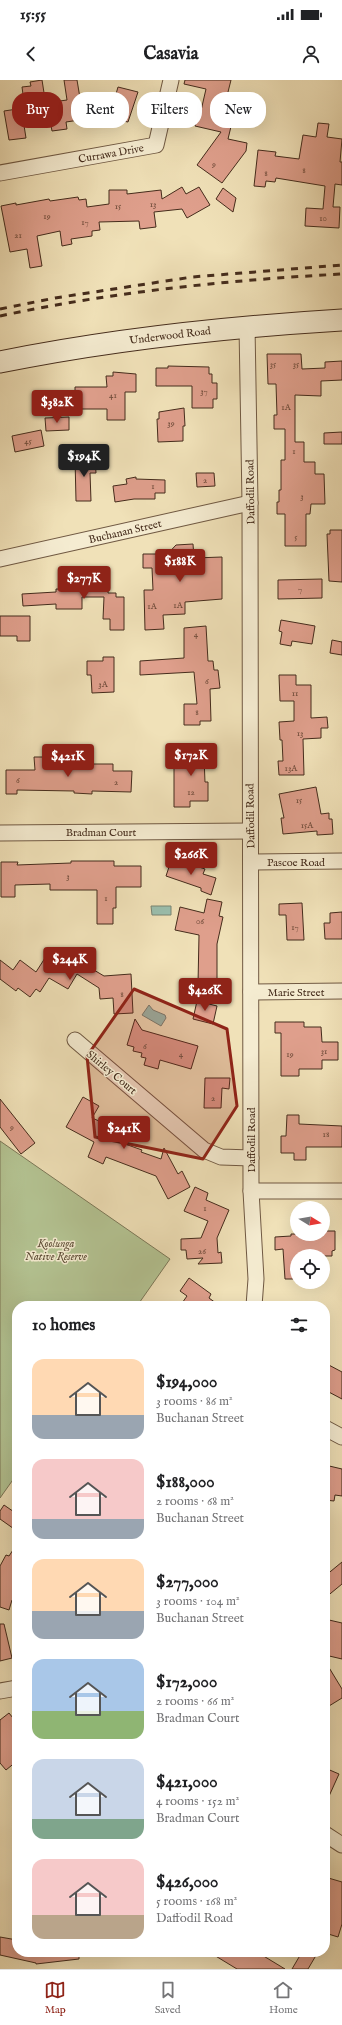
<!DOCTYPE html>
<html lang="en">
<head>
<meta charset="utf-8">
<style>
  body { margin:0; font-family:"IM FELL English",serif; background:#f2f2f2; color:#202124; height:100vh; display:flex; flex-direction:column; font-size:15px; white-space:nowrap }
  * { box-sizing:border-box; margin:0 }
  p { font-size:13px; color:#757577 }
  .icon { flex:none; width:22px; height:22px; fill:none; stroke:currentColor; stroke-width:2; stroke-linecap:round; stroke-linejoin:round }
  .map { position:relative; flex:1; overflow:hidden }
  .side { position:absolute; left:12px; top:1221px; width:318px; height:656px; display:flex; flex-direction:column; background:#fff; border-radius:16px; box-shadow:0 4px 16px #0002 }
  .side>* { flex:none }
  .banner { position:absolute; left:12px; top:12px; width:318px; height:36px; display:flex; gap:8px }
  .needle { width:26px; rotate:101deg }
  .fabs { position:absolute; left:290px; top:1121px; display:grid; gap:8px }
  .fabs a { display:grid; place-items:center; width:40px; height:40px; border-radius:50%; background:#fff; box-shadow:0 4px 16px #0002; font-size:20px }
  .price { position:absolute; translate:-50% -34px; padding:0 9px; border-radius:4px; background:#8f2418; color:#fff; font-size:13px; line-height:26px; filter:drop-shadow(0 1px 2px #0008) }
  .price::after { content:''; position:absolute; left:50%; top:24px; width:12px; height:9px; margin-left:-6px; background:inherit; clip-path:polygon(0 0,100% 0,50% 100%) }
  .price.current { background:#222; color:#fff }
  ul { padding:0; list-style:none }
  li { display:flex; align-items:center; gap:12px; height:100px; padding:0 20px }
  li span { display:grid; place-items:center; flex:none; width:112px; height:80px; border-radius:12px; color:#555 }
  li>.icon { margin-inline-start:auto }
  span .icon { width:48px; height:48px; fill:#fffc; stroke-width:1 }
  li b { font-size:17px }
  h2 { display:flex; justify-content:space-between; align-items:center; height:48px; padding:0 20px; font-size:17px }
  .chip { padding:0 14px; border-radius:16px; background:#fff; box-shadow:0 4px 16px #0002; font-size:14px; line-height:36px }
  .chip.current { background:#8f2418; color:#fff }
  .status { display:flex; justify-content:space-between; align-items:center; height:28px; padding:0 20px; background:#fff; direction:ltr }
  .status svg { height:11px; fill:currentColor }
  header { display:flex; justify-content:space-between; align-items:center; height:52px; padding:0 20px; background:#fff; font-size:18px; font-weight:800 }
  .dock { display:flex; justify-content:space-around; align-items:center; height:56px; border-top:1px solid #e0e0e0; background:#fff; font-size:11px; color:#757577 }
  .dock a { display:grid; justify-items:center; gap:2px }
  .dock .current { color:#8f2418 }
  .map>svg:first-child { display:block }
  .green { fill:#b4c493; stroke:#7c7858 }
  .water { fill:#9abead; stroke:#788473 }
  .building { fill:#df9f8c; stroke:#452c1c }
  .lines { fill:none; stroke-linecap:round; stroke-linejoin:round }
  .minor-casing { stroke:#705943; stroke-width:17 }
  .secondary-casing { stroke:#452c1c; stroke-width:23 }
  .minor { stroke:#f5ecd1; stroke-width:15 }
  .secondary { stroke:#f5ecd1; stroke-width:21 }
  .rail { stroke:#452c1c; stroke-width:3; stroke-dasharray:7 7; stroke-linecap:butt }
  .marked { fill:#8f2418; fill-opacity:0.2; stroke:#8f2418; stroke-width:3; stroke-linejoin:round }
  .labels { text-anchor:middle; stroke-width:3; stroke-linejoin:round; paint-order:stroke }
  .number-label { font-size:9px; fill:#6c4938 }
  .street-label { font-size:11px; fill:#452c1c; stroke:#f5ecd1 }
  .park-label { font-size:11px; font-style:italic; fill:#5b4a34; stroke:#f5ecd1 }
</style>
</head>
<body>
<div class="status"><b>15:55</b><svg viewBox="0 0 49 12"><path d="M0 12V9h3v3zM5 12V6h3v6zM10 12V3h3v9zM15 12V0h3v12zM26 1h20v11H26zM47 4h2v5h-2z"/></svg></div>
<header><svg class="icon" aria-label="back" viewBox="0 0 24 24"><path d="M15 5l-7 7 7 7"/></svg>Casavia<svg class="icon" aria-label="person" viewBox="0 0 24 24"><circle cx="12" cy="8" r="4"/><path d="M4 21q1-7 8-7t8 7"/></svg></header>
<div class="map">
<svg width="342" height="1889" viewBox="0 0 342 1889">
  <rect width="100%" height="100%" fill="#f0e1b8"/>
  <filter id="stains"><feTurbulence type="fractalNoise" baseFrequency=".005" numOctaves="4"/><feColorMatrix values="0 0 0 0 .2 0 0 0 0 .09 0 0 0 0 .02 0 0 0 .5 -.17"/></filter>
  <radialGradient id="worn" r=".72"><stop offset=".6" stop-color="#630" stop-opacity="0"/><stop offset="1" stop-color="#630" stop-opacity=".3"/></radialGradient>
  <polygon class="green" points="0,1061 170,1179 137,1226 17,1226 17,1394 0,1418"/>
  <g class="water">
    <polygon points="151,826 171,826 171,835 152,835"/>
    <polygon points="149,925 153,930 165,935 166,938 161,946 142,935"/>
  </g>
  <g class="building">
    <polygon points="42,0 45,19 24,22 22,7 31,6 30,2"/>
    <polygon points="64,0 77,0 80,18 116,14 118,7 138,12 128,42 100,36 100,37 66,42 67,49 52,51 50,40 47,40 45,23 67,20"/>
    <polygon points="185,0 231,0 225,24 231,25 229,33 234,34 228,59 247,63 246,71 222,103 197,85 221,52 195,46 198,34 200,35 206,9 184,4"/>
    <polygon points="24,28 26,39 23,39 26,58 9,60 4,31"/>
    <polygon points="318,43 329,44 327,57 342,59 340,82 342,82 342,105 335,104 333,127 340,127 339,148 305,146 306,128 323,129 325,106 276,98 275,102 266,101 265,107 254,106 258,70 276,72 275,76 299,79 303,55 316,57"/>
    <polygon points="182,107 186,114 199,107 210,125 187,138 182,129 154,132 156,147 140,149 139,141 99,142 100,150 92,151 92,156 71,159 72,164 62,166 60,151 37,156 42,186 30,188 27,169 10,172 1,126 16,123 16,125 49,119 50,121 78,117 79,120 86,119 87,127 109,124 109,110 127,110 127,114 161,110 162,119"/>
    <polygon points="223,108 236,118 233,132 216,119"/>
    <polygon points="267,274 301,274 302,289 325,288 325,282 342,281 342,300 321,301 321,316 295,315 295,362 304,362 304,382 315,382 315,394 324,394 325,424 311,424 310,434 306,434 306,466 285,466 285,434 277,434 277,422 279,422 279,410 281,410 281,380 285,380 285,349 274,349 274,335 277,335 276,304 268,304"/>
    <polygon points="168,286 209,287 209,294 212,294 212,303 217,303 217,319 213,319 213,328 192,328 192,306 156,306 156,288 168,288"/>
    <polygon points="113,292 136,294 136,312 125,312 125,340 107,340 107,329 75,329 75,307 107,307 106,296 113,296"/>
    <polygon points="184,328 185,346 183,346 183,361 158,362 157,339 159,339 159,332"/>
    <polygon points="69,337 69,350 46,351 45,338"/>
    <polygon points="41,350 44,366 15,372 12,356"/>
    <polygon points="342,352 342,364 324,364 324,353"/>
    <polygon points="75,378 95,378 96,393 90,393 91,421 76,421"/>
    <polygon points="196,393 214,393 215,406 197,407"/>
    <polygon points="136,397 136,399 165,400 165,413 155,413 155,419 134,419 115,422 113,406 127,404 126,399"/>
    <polygon points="330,450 342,450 342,502 329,501 327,454 330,454"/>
    <polygon points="193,464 194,478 222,477 222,519 185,522 185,534 163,535 164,549 145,550 144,510 153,510 152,488 143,488 143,474 156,474 162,480 176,465"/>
    <polygon points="93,494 108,494 108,513 116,513 116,517 124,517 124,550 110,550 110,539 103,539 104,517 82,517 82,529 56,529 56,524 23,526 22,514 56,512 56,509 70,509 70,506 93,506"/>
    <polygon points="322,499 322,518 278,519 278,500"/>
    <polygon points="0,536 30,536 30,561 17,561 17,556 0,556"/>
    <polygon points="281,540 315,546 312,564 292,561 291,566 280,564 282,552 279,551"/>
    <polygon points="206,546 208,581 213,581 214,590 218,590 220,608 210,609 211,641 200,641 200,645 184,645 184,624 197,624 194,592 140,595 140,581 184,578 184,548"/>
    <polygon points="332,560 342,562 342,575 330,573"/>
    <polygon points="103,577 114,577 114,612 92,613 91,595 87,595 87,581 103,581"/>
    <polygon points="279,595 296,595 296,605 311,605 311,638 327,637 328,648 321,648 321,658 303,659 304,695 279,695 278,681 283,681 282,660 280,660 279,642 294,641 294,621 280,621"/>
    <polygon points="180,666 207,666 207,677 204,677 205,702 208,702 208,721 190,721 190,727 174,727 174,688 180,688"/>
    <polygon points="34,677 56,677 56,689 82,689 82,681 93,682 93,684 113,684 113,691 132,691 131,712 92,711 92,714 74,713 74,711 17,710 17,714 6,714 6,690 35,690"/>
    <polygon points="316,707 321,734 329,733 329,739 332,739 333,754 317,755 317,751 283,754 281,738 284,738 279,714"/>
    <polygon points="172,778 205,789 203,794 216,798 211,815 201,811 201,808 166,796"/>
    <polygon points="71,781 114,781 114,786 141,786 141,807 116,807 116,828 113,828 113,844 97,844 97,810 50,810 50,804 15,805 15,817 1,817 1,782 18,782 17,785 71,783"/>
    <polygon points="207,819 222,822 219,836 223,837 217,864 217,904 198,904 199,855 175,850 180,827 204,833"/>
    <polygon points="302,823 304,860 287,860 286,835 279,835 279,824"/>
    <polygon points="342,832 342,859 325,859 324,843 330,843 330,833"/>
    <polygon points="67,874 104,896 131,894 133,933 114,934 113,918 100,919 99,908 77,894 68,909 49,898 40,912 36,909 30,917 18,908 16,911 0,899 0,880 13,890 20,880 36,892 45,878 59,887"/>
    <polygon points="197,921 217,926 213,944 193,939"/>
    <polygon points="135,939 142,950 198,966 191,989 160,980 158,989 144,985 146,978 141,977 142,973 133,971 134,967 127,965"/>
    <polygon points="275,942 304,942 304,947 321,947 322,962 338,962 338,980 322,980 322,989 299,989 299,996 281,996 281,953 275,953"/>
    <polygon points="205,998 230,998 229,1009 222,1008 221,1028 204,1028"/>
    <polygon points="83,1017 99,1026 92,1038 118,1049 115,1056 126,1061 125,1064 142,1070 141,1072 161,1079 164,1068 178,1094 182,1091 190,1107 168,1119 156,1096 106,1077 103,1084 88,1077 94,1062 66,1047"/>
    <polygon points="0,1019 35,1063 21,1074 0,1047"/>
    <polygon points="287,1035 299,1035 299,1044 342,1046 342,1067 306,1067 306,1080 294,1080 294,1073 281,1073 281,1056 286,1056"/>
    <polygon points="195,1107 208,1113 206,1120 229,1130 217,1158 218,1173 221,1172 222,1183 198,1184 203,1178 187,1179 186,1170 181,1170 181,1159 201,1158 208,1141 184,1131"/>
    <polygon points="323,1151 335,1151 335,1170 332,1171 332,1176 297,1176 297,1199 285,1199 283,1169 275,1170 275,1157 291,1156 291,1154 323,1154"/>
    <polygon points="189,1198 211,1214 209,1218 220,1226 180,1226 187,1216 180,1211"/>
    <polygon points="325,1283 342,1292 342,1319 325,1310"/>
    <polygon points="325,1385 342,1389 342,1416 335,1415 334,1421 325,1420"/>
    <polygon points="4,1425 17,1434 17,1451 0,1439 0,1431"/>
    <polygon points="17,1464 17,1522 12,1520 9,1530 0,1527 0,1486 6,1475 9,1476"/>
    <polygon points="342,1482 342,1504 325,1518 325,1496"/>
    <polygon points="329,1540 342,1543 342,1579 325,1575 325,1558"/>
    <polygon points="0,1544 4,1544 12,1578 0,1581"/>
    <polygon points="325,1581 342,1609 342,1618 329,1626 325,1620"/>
    <polygon points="9,1633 17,1643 17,1681 6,1690 0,1683 0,1640"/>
    <polygon points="325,1688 339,1694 325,1725"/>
    <polygon points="325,1797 342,1802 342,1844 338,1857 325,1853"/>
    <polygon points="0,1857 17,1860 17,1872 79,1872 79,1879 36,1884 36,1883 0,1875"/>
    <polygon points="209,1872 257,1872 285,1889 237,1889"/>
    <polygon points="302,1872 318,1872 308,1889 292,1889"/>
  </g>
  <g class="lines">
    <g class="minor-casing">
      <g id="minor">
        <polyline points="0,93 156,65 171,0"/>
        <polyline points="247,246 250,423 251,1111 256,1199 254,1226"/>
        <polyline points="0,479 250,423"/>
        <polyline points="0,753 250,751"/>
        <polyline points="251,782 342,781"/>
        <polyline points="251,912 342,911"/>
        <polyline points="75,960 204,1070 221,1077 251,1078"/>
        <polyline points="251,1111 342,1111"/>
        <polyline points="325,1348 342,1357"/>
        <polyline points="0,1611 17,1608"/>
        <polyline points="325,1754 342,1765"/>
      </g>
    </g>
    <g class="secondary-casing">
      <path id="secondary" d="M0,282C113,259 227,247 342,240"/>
    </g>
    <use href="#minor" class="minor"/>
    <use href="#secondary" class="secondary"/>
    <g class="rail">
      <polyline points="0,229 55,218 192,197 342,185"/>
      <path d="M0,236C112,212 228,200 342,194"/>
    </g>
  </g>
  <path class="marked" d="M134,909L227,949L237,1026L203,1079L95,1057L87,976Z"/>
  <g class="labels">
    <g class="number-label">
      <text x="214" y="87">9</text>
      <text x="304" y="93">8</text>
      <text x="266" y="96">8</text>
      <text x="153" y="127">13</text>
      <text x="118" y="129">15</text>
      <text x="47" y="139">19</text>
      <text x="323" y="141">10</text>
      <text x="85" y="145">17</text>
      <text x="18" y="158">21</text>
      <text x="273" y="287">35</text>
      <text x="296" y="287">35</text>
      <text x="204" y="314">37</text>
      <text x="113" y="318">41</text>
      <text x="286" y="330">1A</text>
      <text x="171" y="346">39</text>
      <text x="28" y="364">45</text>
      <text x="294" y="374">1</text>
      <text x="205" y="403">2</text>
      <text x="153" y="409">1</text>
      <text x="302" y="419">3</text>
      <text x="296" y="460">5</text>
      <text x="300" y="512">7</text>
      <text x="178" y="528">1A</text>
      <text x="152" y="529">1A</text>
      <text x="196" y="557">4</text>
      <text x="207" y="604">6</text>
      <text x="103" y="607">3A</text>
      <text x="295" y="616">11</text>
      <text x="197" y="635">8</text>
      <text x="300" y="656">13</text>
      <text x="291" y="691">13A</text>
      <text x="18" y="703">6</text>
      <text x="116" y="705">2</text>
      <text x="191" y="715">12</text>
      <text x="299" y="723">15</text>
      <text x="307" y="748">15A</text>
      <text x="68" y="799">3</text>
      <text x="106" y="821">1</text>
      <text x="200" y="844">06</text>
      <text x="295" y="850">17</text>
      <text x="122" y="917">8</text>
      <text x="145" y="969">6</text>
      <text x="324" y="974">31</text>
      <text x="181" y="977">4</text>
      <text x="290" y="977">19</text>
      <text x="213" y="1021">2</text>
      <text x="12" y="1050">9</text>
      <text x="326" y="1057">18</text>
      <text x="205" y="1131">1</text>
      <text x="202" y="1174">26</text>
    </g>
    <g class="street-label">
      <text transform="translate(111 73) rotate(-10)" y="4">Currawa Drive</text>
      <text transform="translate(170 255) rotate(-7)" y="4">Underwood Road</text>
      <text transform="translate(250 412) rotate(-91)" y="4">Daffodil Road</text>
      <text transform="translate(125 451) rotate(-13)" y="4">Buchanan Street</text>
      <text transform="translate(250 736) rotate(-91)" y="4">Daffodil Road</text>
      <text x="101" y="756">Bradman Court</text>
      <text x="296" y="786">Pascoe Road</text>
      <text x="296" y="916">Marie Street</text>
      <text transform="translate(112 992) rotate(40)" y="4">Shirley Court</text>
      <text transform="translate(251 1060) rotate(-90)" y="4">Daffodil Road</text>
    </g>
    <g class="park-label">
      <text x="56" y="1167">Koolunga<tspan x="56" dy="13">Native Reserve</tspan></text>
    </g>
  </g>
  <rect width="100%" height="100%" filter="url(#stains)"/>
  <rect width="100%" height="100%" fill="url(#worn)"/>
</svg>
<div class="fabs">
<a><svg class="needle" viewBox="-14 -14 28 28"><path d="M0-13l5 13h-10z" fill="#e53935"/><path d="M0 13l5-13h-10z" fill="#757577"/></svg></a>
<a><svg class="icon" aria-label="locate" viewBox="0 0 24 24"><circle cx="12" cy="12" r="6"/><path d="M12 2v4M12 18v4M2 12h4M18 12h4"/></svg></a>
</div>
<b class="price" style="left:57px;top:344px">$382K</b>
<b class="price current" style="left:84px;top:398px">$194K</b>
<b class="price" style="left:180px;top:503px">$188K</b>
<b class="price" style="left:84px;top:520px">$277K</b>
<b class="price" style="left:191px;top:697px">$172K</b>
<b class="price" style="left:68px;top:698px">$421K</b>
<b class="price" style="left:191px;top:796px">$266K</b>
<b class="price" style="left:70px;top:901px">$244K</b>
<b class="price" style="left:205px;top:932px">$426K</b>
<b class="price" style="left:124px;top:1070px">$241K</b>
<div class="banner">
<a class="chip current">Buy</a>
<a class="chip">Rent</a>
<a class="chip">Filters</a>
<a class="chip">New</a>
</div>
<section class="side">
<h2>10 homes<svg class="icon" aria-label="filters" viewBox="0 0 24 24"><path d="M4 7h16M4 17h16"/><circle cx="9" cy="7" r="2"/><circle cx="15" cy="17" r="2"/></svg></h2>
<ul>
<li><span style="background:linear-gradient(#ffd9b3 70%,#9aa5b1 0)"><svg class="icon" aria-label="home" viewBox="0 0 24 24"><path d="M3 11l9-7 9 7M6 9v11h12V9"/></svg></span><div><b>$194,000</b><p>3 rooms · 86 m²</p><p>Buchanan Street</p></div></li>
<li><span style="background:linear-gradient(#f6c9c9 75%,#9aa5b1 0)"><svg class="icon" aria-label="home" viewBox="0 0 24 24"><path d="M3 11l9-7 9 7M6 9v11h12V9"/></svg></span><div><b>$188,000</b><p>2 rooms · 68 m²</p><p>Buchanan Street</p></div></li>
<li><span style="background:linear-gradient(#ffd9b3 65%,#9aa5b1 0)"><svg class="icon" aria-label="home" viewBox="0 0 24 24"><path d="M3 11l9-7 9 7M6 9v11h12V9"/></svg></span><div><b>$277,000</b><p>3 rooms · 104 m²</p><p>Buchanan Street</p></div></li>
<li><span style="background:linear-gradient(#a9c7e8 65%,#8fb573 0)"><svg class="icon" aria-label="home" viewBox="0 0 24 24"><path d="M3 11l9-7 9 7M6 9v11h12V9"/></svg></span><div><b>$172,000</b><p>2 rooms · 66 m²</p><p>Bradman Court</p></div></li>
<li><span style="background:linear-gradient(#c9d6e8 75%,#7fa58c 0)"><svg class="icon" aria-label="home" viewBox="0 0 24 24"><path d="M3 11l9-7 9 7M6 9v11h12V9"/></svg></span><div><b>$421,000</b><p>4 rooms · 152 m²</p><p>Bradman Court</p></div></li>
<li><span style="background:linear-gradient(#f6c9c9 70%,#b9a48a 0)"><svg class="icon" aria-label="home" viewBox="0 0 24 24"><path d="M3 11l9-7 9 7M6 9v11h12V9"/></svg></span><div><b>$426,000</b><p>5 rooms · 168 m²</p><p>Daffodil Road</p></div></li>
</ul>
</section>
</div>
<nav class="dock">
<a class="current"><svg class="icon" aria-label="map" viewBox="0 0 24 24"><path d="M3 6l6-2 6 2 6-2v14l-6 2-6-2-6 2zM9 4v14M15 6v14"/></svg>Map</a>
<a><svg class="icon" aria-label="saved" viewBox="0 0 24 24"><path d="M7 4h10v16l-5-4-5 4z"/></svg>Saved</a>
<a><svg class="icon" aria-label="home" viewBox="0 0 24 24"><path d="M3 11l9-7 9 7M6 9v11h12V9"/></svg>Home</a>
</nav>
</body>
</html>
